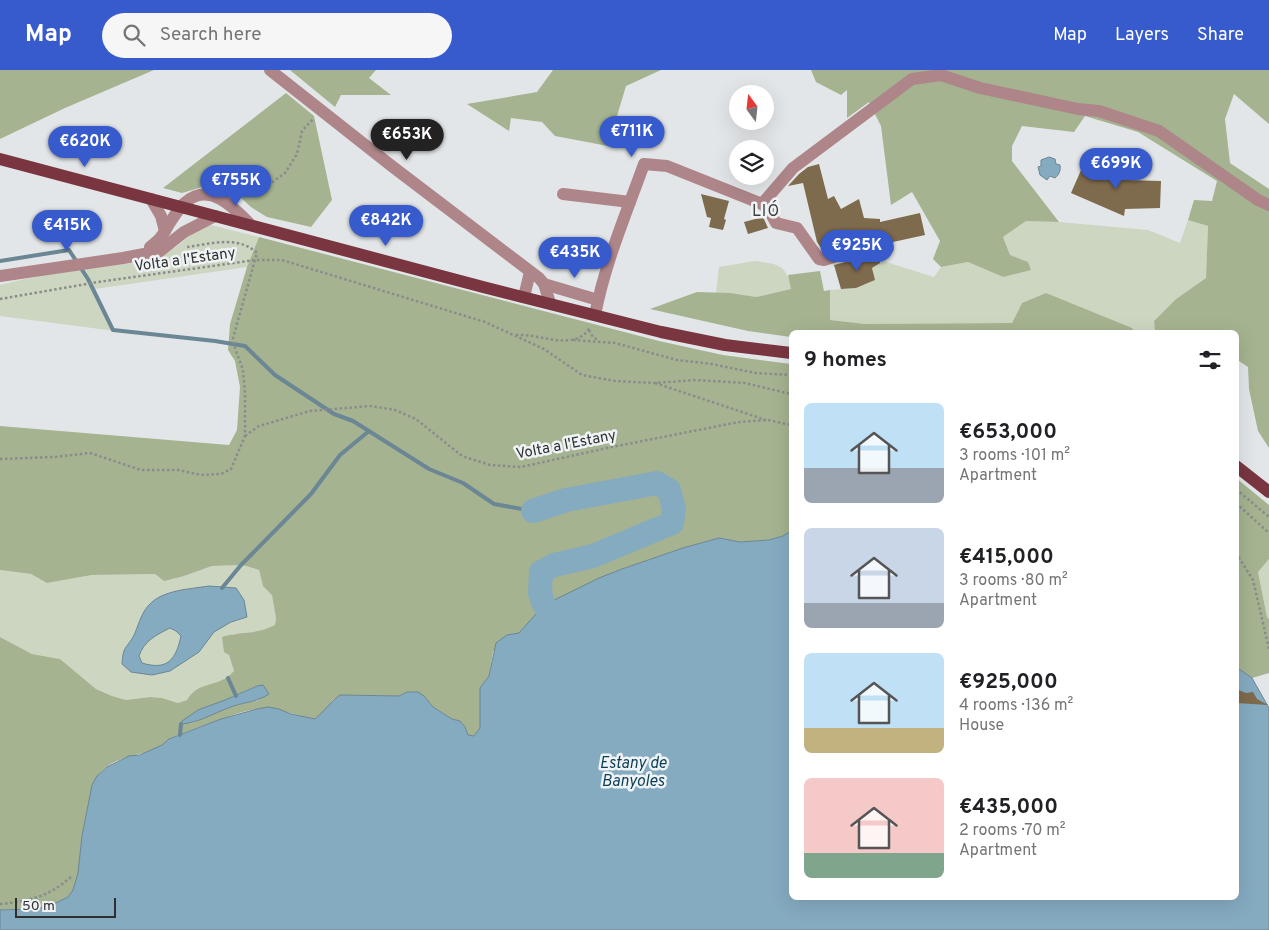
<!DOCTYPE html>
<html lang="en">
<head>
<meta charset="utf-8">
<style>
  body { margin:0; font-family:Overpass,sans-serif; background:#f6f6f6; color:#202124; height:100vh; display:flex; flex-direction:column; font-size:19px; white-space:nowrap }
  * { box-sizing:border-box; margin:0 }
  p { font-size:16px; color:#757577 }
  .icon { flex:none; width:28px; height:28px; fill:none; stroke:currentColor; stroke-width:2; stroke-linecap:round; stroke-linejoin:round }
  .map { position:relative; flex:1; overflow:hidden }
  .panel { position:absolute; left:789px; top:260px; width:450px; height:570px; display:flex; flex-direction:column; background:#fff; border-radius:8px; box-shadow:0 5px 20px #0002 }
  .panel>* { flex:none }
  .needle { width:32px; rotate:345deg }
  .tools { position:absolute; left:729px; top:15px; display:grid; gap:10px }
  .tools a { display:grid; place-items:center; width:45px; height:45px; border-radius:50%; background:#fff; box-shadow:0 5px 20px #0002; font-size:25px }
  .scale { position:absolute; left:15px; bottom:12px; width:101px; box-sizing:border-box; padding-left:5px; border:2px solid #2e3030; border-top:0; font-size:14px; line-height:18px; white-space:nowrap; color:#2e3030; -webkit-text-stroke:4px #f0f3f5; paint-order:stroke }
  .price { position:absolute; translate:-50% -42px; padding:0 11px; border-radius:18px; background:#375bcc; color:#fff; font-size:16px; line-height:32px; filter:drop-shadow(0 1px 2px #0008) }
  .price::after { content:''; position:absolute; left:50%; top:30px; width:15px; height:11px; margin-left:-8px; background:inherit; clip-path:polygon(0 0,100% 0,50% 100%) }
  .price.active { background:#222; color:#fff }
  ul { padding:0; list-style:none }
  li { display:flex; align-items:center; gap:15px; height:125px; padding:0 15px }
  li span { display:grid; place-items:center; flex:none; width:140px; height:100px; border-radius:8px; color:#555 }
  li>.icon { margin-inline-start:auto }
  span .icon { width:60px; height:60px; fill:#fffc; stroke-width:1 }
  li b { font-size:21px }
  h2 { display:flex; justify-content:space-between; align-items:center; height:60px; padding:0 15px; font-size:21px }
  header { display:flex; align-items:center; gap:30px; box-sizing:border-box; height:70px; padding:0 25px; background:#375bcc; color:#fff }
  header strong { font-size:24px }
  nav { display:flex; gap:28px; margin-inline-start:auto; font-size:18px }
  .search { width:350px; height:45px; background:#f6f6f6; display:flex; align-items:center; gap:12px; box-sizing:border-box; padding:0 18px; border-radius:28px; color:#757577; font-size:19px }
  .map>svg:first-child { display:block }
  .green { fill:#cdd6c1 }
  .forest { fill:#a5b390; fill-rule:evenodd }
  .water { fill:#85abc0; stroke:#6b8695; fill-rule:evenodd }
  .lines { fill:none; stroke-linecap:round; stroke-linejoin:round }
  .stream { stroke:#6b8695; stroke-width:4 }
  .river { stroke:#85abc0; stroke-width:24 }
  .building { fill:#7e6a4c }
  .path { stroke:#898c8d; stroke-width:2.5; stroke-dasharray:2.5 2.5; stroke-linecap:butt }
  .minor { stroke:#ae868a; stroke-width:12 }
  .major { stroke:#793641; stroke-width:12 }
  .labels { text-anchor:middle; stroke-width:5; stroke-linejoin:round; paint-order:stroke }
  .street-label { font-size:15px; fill:#2e3030; stroke:#f0f3f5 }
  .neighbourhood-label { font-size:16px; letter-spacing:1px; fill:#3c3e40; stroke:#f0f3f5 }
  .water-label { font-size:16px; font-style:italic; fill:#0a3f55; stroke:#f0f3f5 }
</style>
</head>
<body>
<header>
<strong>Map</strong>
<div class="search"><svg class="icon" aria-label="search" viewBox="0 0 24 24"><circle cx="10" cy="10" r="6"/><path d="M15 15l6 6"/></svg>Search here</div>
<nav><a>Map</a><a>Layers</a><a>Share</a></nav>
</header>
<div class="map">
<svg width="1269" height="860" viewBox="0 0 1269 860">
  <rect width="100%" height="100%" fill="#e3e6e8"/>
  <g class="green">
    <polygon points="1188,150 1208,156 1206,208 1176,229 1154,251 1155,262 1135,262 1132,258 1022,233 1012,253 865,254 829,250 830,220 856,218 875,210 872,198 883,191 934,207 941,197 968,192 1003,207 1028,192 1010,185 1003,167 1026,151 1059,152 1148,160 1180,173"/>
    <path d="M211,155L259,167L247,197L95,219L115,261L0,246V215C34,206 68,202 102,197C121,194 141,193 159,186C181,179 187,161 211,155Z"/>
    <path d="M755,191C778,194 786,194 792,219L756,227L716,223L719,197Z"/>
    <polygon points="1269,489 1269,549 1267,547 1258,502"/>
    <path d="M241,495L259,500L263,516L272,524L276,548L275,555C261,563 248,564 232,564L229,585L234,601C219,619 197,611 187,630L178,633L162,628L150,627L126,630L112,626L96,619L60,589L32,584L0,567V500L31,504L47,513L92,505L155,504L184,506L212,496Z"/>
  </g>
  <g class="forest">
    <polygon points="0,0 154,0 65,38 0,69"/>
    <polygon points="290,0 376,0 369,8 391,25 341,25 335,37"/>
    <polygon points="553,0 661,0 626,16 608,76 555,66 542,52 511,48 509,61 467,34 537,22"/>
    <polygon points="811,0 1269,0 1269,54 1234,24 1225,49 1230,93 1269,119 1269,378 1258,361 1249,319 1248,297 1236,289 1236,262 1155,262 1154,251 1176,229 1206,208 1208,156 1188,150 1194,130 1212,131 1217,111 1138,62 1085,46 1074,62 1022,56 1012,76 1012,91 1059,152 1026,151 1003,167 1010,185 1028,192 1031,200 1003,207 968,192 941,197 933,189 940,171 912,122 891,135 881,56 869,32 847,48 847,20 841,25 816,12"/>
    <polygon points="286,23 314,46 332,130 311,157 267,147 251,137 230,118 209,115 182,123 163,118"/>
    <path d="M259,167L659,271L723,285L791,294V461L783,466L769,470L740,472L719,468L683,478L622,499L544,535L519,564L507,565L493,582L489,606L480,618V658L474,666L468,665L465,657L460,651L452,649L433,637L424,626L407,622L399,626L340,625L332,631L326,640L315,649C294,646 278,636 256,639C238,642 220,650 202,656C192,660 181,663 171,668C167,670 165,674 162,676C149,684 133,684 119,690C111,693 99,701 96,709C90,727 85,748 82,767C79,786 82,811 69,826C52,844 21,838 0,840V567L32,584L60,589L96,619L112,626L126,630L150,627L162,628L178,633L187,630C198,610 218,619 234,601L229,585L224,582L222,567C241,561 256,565 275,555L276,548L272,525L263,516L259,500L242,495L212,496L184,506L164,511L155,504L92,505L47,513L31,504L0,500V356L229,375L237,360L240,317L235,291L228,280L230,254L247,197ZM256,616L259,630L229,637L190,654L225,630Z"/>
    <polygon points="820,201 824,221 830,220 830,250 865,254 1012,253 1022,233 1046,223 1132,258 1135,262 791,262 791,267 748,261 650,239 697,222 730,223 756,227 791,219 788,205"/>
    <polygon points="1236,408 1269,435 1269,489 1258,502 1267,547 1269,549 1269,603 1252,608 1236,597"/>
  </g>
  <g class="water">
    <path d="M1049,87L1055,89L1056,94L1060,95C1061,100 1059,105 1055,108L1050,106L1047,110L1040,105L1038,97L1041,96V90Z"/>
    <path d="M791,461V828H1236V597L1252,608L1269,638V860H0V840L34,839L50,836L68,827L73,820L78,803L82,766L92,715L97,706L107,697L129,686L140,685L162,675L169,669L187,662L221,649L257,639L268,637L279,639L291,644L315,649C324,642 330,632 340,625L399,626L407,622H418L424,626L433,637L452,649L460,651L465,657L468,665L474,666L480,658V618L489,606L496,573L507,565L519,563L544,535L599,508L622,499L683,478L719,468L740,472L769,470L783,466Z"/>
    <path d="M209,516L236,518L244,530L247,547L231,552L214,562L199,582L170,601L152,605L131,602L122,594C123,574 128,578 135,563C139,553 142,542 149,535C162,520 190,519 209,516ZM170,558L176,561L181,566C176,589 168,601 142,593L139,586C144,571 156,565 170,558Z"/>
    <path d="M263,615L269,624C255,633 243,632 228,638C212,644 198,653 181,654L182,651L198,640L225,630L257,616Z"/>
  </g>
  <g class="lines">
    <g class="stream">
      <polyline points="0,191 69,180 88,209 113,260 215,271 245,276 275,305 334,344 353,351 429,399 463,413 494,434 533,441"/>
      <polyline points="222,518 241,495 311,424 340,385 369,361"/>
      <polyline points="228,608 236,626"/>
      <polyline points="180,665 181,654"/>
    </g>
    <polyline class="river" points="533,441 566,430 657,413 669,420 674,439 672,453 593,486 554,495 541,502 540,523 544,535"/>
  </g>
  <g class="building">
    <polygon points="1085,91 1126,110 1161,111 1160,138 1125,139 1124,146 1071,123"/>
    <polygon points="819,94 828,129 834,126 841,139 859,129 864,148 880,149 880,152 920,143 925,165 893,172 880,169 863,170 824,182 817,172 803,113 788,116 799,104 808,97"/>
    <polygon points="701,124 729,131 724,149 726,150 723,160 709,157 711,148 707,147"/>
    <polygon points="763,147 768,158 748,164 744,152"/>
    <polygon points="873,185 879,185 880,193 872,198 875,210 856,218 841,219 834,195"/>
    <polygon points="1236,619 1246,623 1253,622 1257,629 1268,635 1236,633"/>
  </g>
  <g class="lines">
    <g class="path">
      <polyline points="229,121 237,117 267,116 285,103 297,84 302,61 313,49"/>
      <polyline points="0,229 98,212 255,190 282,190 485,252 544,279 582,305 615,311 654,313 696,310 745,313 791,324"/>
      <polyline points="589,260 593,267 598,270"/>
      <path d="M516,265C539,263 576,283 590,257"/>
      <polyline points="573,270 615,273 677,290 712,294 756,303 791,305"/>
      <polyline points="655,313 766,350"/>
      <polyline points="245,366 259,356 310,341 371,336 395,340 416,349 462,386 490,395 521,397 607,378 739,352 768,350 791,355"/>
      <path d="M0,389L54,387L90,383L141,400H178L201,405L221,404L231,399L245,366V324L243,300L235,278L233,268L257,183C238,165 210,174 187,177"/>
      <polyline points="1236,419 1269,447"/>
      <polyline points="1236,433 1269,463"/>
      <polyline points="1236,483 1253,510 1269,579"/>
      <path d="M0,834C30,831 48,827 71,807"/>
    </g>
    <g class="minor">
      <polyline points="270,0 393,97 539,208 544,214 550,233"/>
      <polyline points="563,124 630,132"/>
      <polyline points="151,129 161,146 165,161"/>
      <polyline points="762,134 793,98 912,9 941,5 980,18 1078,39 1099,41 1159,61 1258,130 1269,135"/>
      <path d="M150,177C162,168 162,166 169,154C174,147 179,137 186,132C210,111 235,139 251,155"/>
      <polyline points="0,206 123,188 160,181 184,162 215,146"/>
      <polyline points="544,214 598,230"/>
      <polyline points="524,227 530,202"/>
      <path d="M595,245C605,193 626,144 644,94L667,96L762,134L769,140L776,153L797,158L819,189L824,190C844,184 867,173 888,178"/>
    </g>
    <g class="major">
      <polyline points="0,89 483,217 661,262 725,275 791,283"/>
      <polyline points="1236,396 1269,422"/>
    </g>
  </g>
  <g class="labels">
    <g class="street-label">
      <text transform="translate(185 189) rotate(-8)" y="5">Volta a l'Estany</text>
      <text transform="translate(566 374) rotate(-11)" y="5">Volta a l'Estany</text>
    </g>
    <g class="neighbourhood-label">
      <text x="766" y="146">LIÓ</text>
    </g>
    <g class="water-label">
      <text x="633" y="698">Estany de<tspan x="633" dy="18">Banyoles</tspan></text>
    </g>
  </g>
</svg>
<div class="tools">
<a><svg class="needle" viewBox="-14 -14 28 28"><path d="M0-13l5 13h-10z" fill="#e53935"/><path d="M0 13l5-13h-10z" fill="#757577"/></svg></a>
<a><svg class="icon" aria-label="layers" viewBox="0 0 24 24"><path d="M12 4l9 5-9 5-9-5zM3 14l9 5 9-5"/></svg></a>
</div>
<div class="scale">50 m</div>
<b class="price" style="left:632px;top:88px">€711K</b>
<b class="price active" style="left:407px;top:91px">€653K</b>
<b class="price" style="left:85px;top:98px">€620K</b>
<b class="price" style="left:1116px;top:120px">€699K</b>
<b class="price" style="left:236px;top:137px">€755K</b>
<b class="price" style="left:386px;top:177px">€842K</b>
<b class="price" style="left:67px;top:182px">€415K</b>
<b class="price" style="left:857px;top:202px">€925K</b>
<b class="price" style="left:575px;top:209px">€435K</b>
<section class="panel">
<h2>9 homes<svg class="icon" aria-label="filters" viewBox="0 0 24 24"><path d="M4 7h16M4 17h16"/><circle cx="9" cy="7" r="2"/><circle cx="15" cy="17" r="2"/></svg></h2>
<ul>
<li><span style="background:linear-gradient(#bfe0f5 65%,#9aa5b1 0)"><svg class="icon" aria-label="home" viewBox="0 0 24 24"><path d="M3 11l9-7 9 7M6 9v11h12V9"/></svg></span><div><b>€653,000</b><p>3 rooms · 101 m²</p><p>Apartment</p></div></li>
<li><span style="background:linear-gradient(#c9d6e8 75%,#9aa5b1 0)"><svg class="icon" aria-label="home" viewBox="0 0 24 24"><path d="M3 11l9-7 9 7M6 9v11h12V9"/></svg></span><div><b>€415,000</b><p>3 rooms · 80 m²</p><p>Apartment</p></div></li>
<li><span style="background:linear-gradient(#bfe0f5 75%,#c2b280 0)"><svg class="icon" aria-label="home" viewBox="0 0 24 24"><path d="M3 11l9-7 9 7M6 9v11h12V9"/></svg></span><div><b>€925,000</b><p>4 rooms · 136 m²</p><p>House</p></div></li>
<li><span style="background:linear-gradient(#f6c9c9 75%,#7fa58c 0)"><svg class="icon" aria-label="home" viewBox="0 0 24 24"><path d="M3 11l9-7 9 7M6 9v11h12V9"/></svg></span><div><b>€435,000</b><p>2 rooms · 70 m²</p><p>Apartment</p></div></li>
</ul>
</section>
</div>
</body>
</html>
